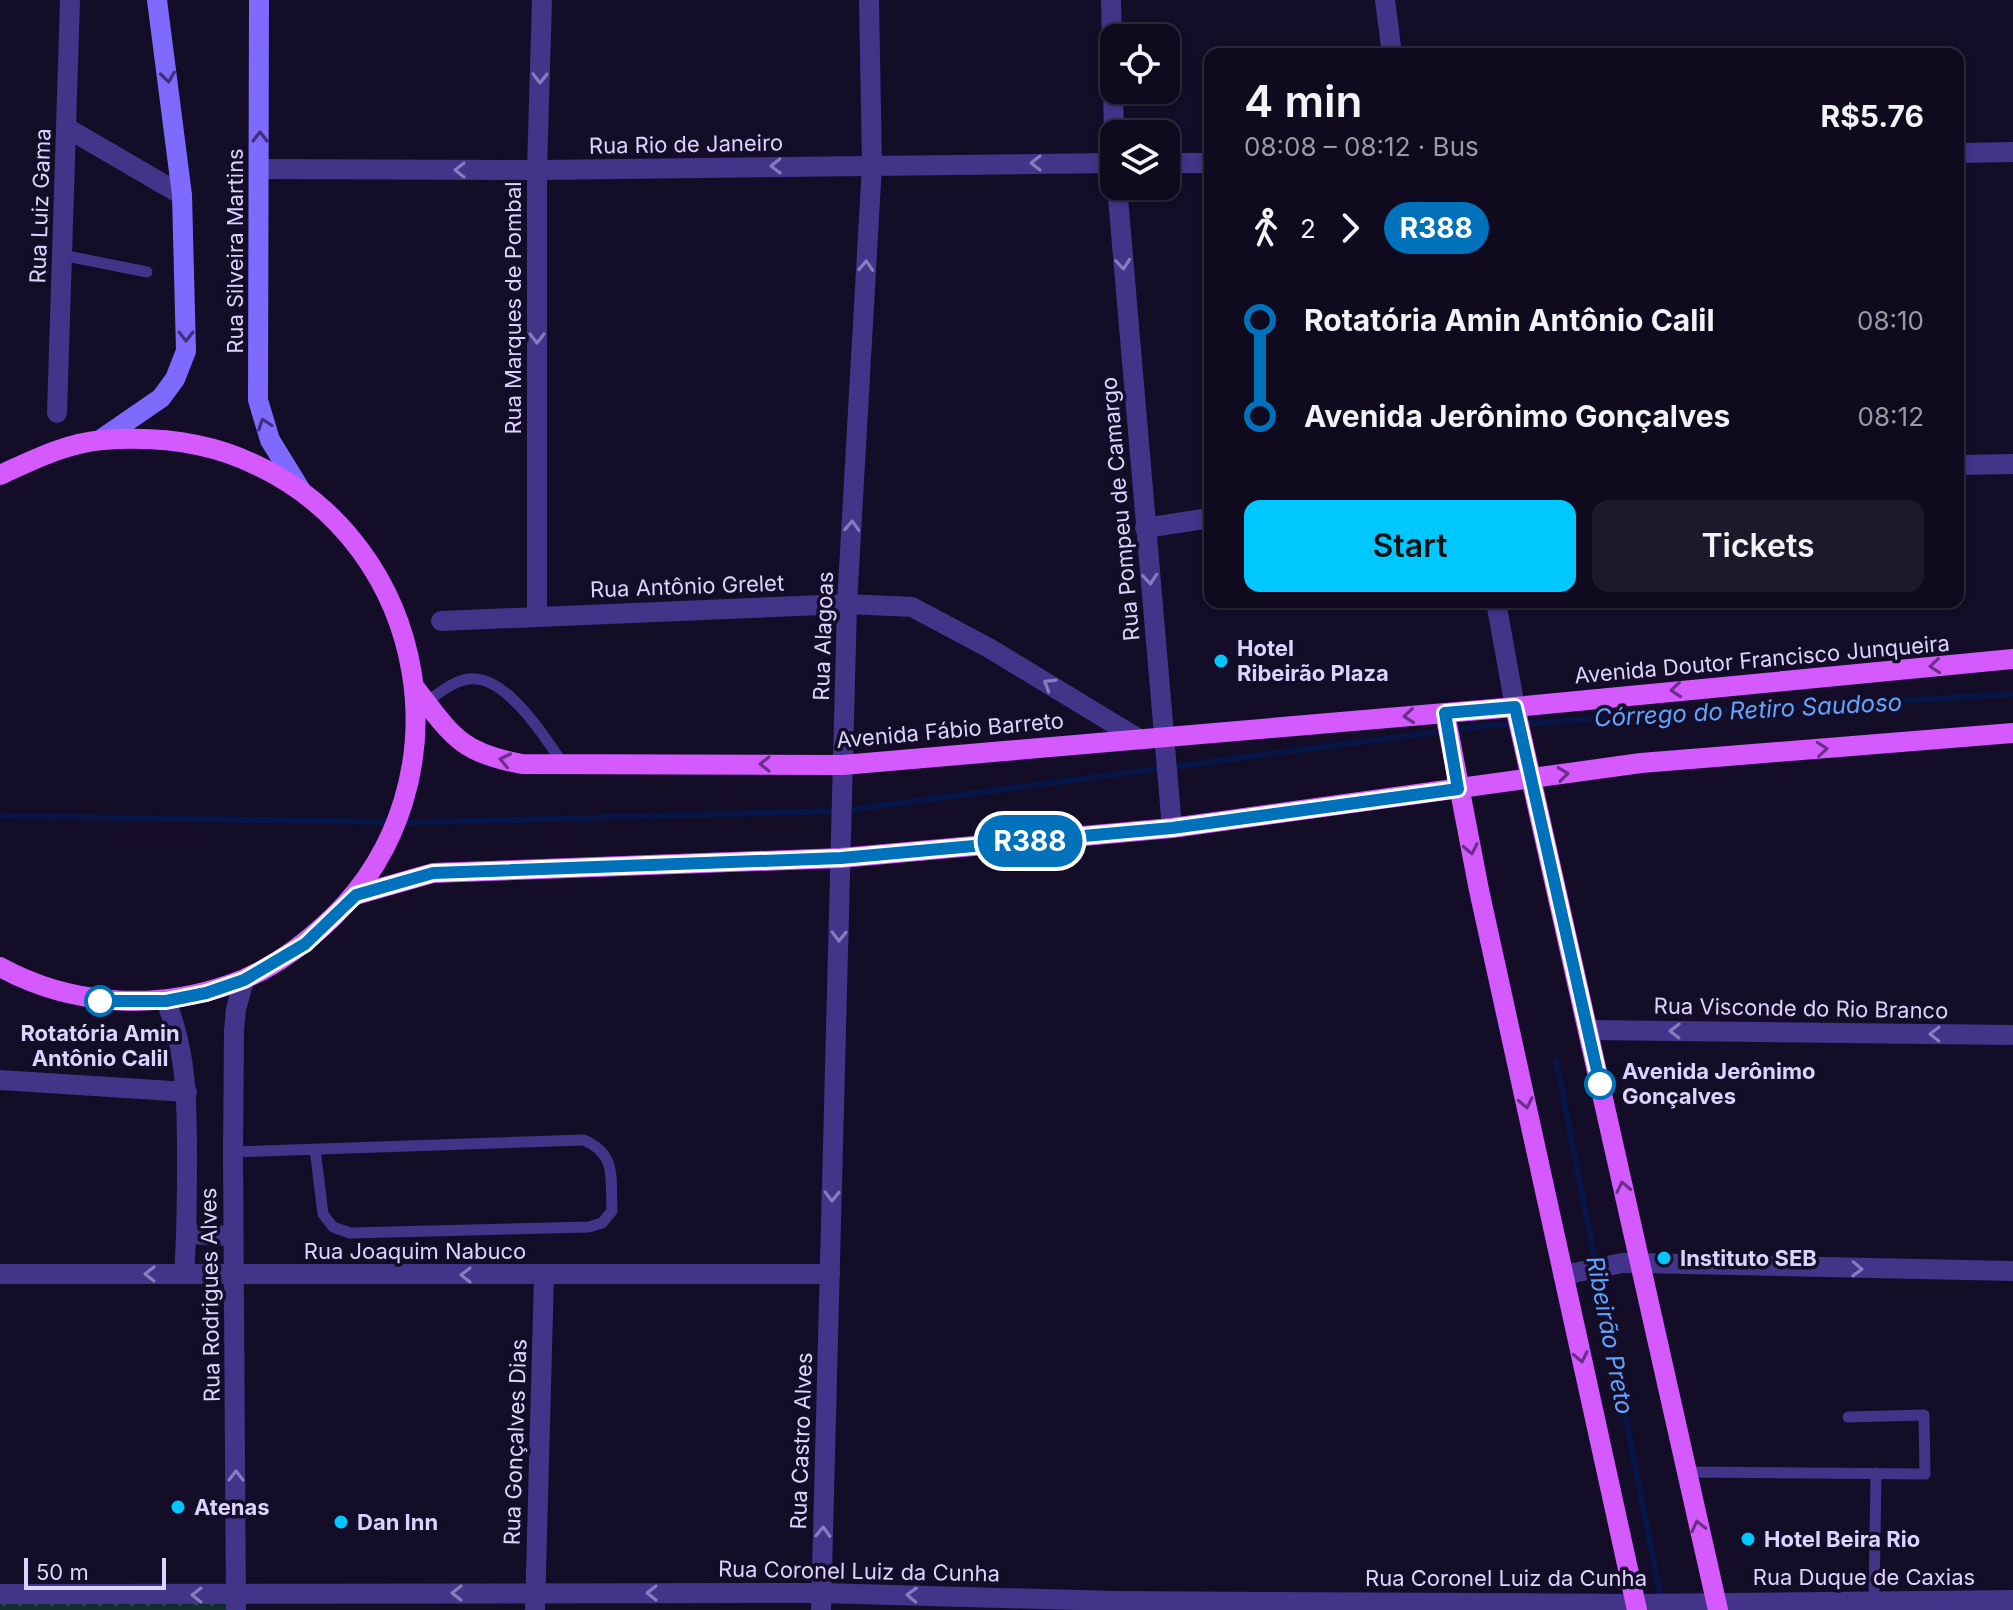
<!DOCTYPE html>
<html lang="en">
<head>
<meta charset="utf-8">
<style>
	body { margin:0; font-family:Inter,sans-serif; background:#1d182a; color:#f1f3f6; height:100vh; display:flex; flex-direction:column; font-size:30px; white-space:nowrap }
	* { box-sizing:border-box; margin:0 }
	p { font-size:26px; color:#9b9aa4 }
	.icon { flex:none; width:44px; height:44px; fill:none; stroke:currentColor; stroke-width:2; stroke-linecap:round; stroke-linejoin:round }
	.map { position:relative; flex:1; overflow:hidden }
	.side { position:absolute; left:1204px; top:48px; width:760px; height:560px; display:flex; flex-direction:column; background:#0f0a1d; border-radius:16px; box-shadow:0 2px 6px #0004,0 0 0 2px #2f2b3b }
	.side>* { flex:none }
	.badge { padding:0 16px; border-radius:26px; font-size:28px; line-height:52px }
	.tools { position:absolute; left:1100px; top:24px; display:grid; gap:16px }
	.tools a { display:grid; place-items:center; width:80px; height:80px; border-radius:16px; background:#0f0a1d; box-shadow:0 2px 6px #0004,0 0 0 2px #2f2b3b; font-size:40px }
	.scale { position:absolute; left:24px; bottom:20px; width:142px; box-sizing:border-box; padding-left:8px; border:4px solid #ddd3ff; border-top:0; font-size:22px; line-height:28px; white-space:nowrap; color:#ddd3ff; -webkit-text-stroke:6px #140d27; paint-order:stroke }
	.map>.badge { position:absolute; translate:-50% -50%; box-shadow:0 0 0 4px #fff }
	.legs { display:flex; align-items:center; gap:12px; height:88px; padding:0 40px; font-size:26px }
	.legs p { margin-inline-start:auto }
	.headline { display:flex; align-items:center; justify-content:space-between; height:136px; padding:0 40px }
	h1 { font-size:44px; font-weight:600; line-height:60px }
	.action { display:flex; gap:16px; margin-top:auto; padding:16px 40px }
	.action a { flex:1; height:92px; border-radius:16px; background:#00c8fe; color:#111; font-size:32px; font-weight:600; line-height:92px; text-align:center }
	.action a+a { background:#1d182a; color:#f1f3f6 }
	ul { padding:0 40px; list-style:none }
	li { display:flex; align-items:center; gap:28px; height:96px; font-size:30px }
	li i { display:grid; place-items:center; width:12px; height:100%; margin:0 10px; background:currentColor }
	li i::after { content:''; width:20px; height:20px; margin:-10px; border:6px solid; border-radius:50%; background:#0f0a1d }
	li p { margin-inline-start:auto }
	li:first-child i { background:linear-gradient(#0000 50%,currentColor 0) }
	li:last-child i { background:linear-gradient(currentColor 50%,#0000 0) }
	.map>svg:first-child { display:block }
	.park { fill:url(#park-dots) }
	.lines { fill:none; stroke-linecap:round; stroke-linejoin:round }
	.stream { stroke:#061647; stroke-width:6 }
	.lane { stroke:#413489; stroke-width:11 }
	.street { stroke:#413489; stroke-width:20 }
	.secondary { stroke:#7e6aff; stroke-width:20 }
	.primary { stroke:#d45aff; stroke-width:20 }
	.oneway { stroke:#3e327d }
	.oneway2 { stroke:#877cbe }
	.oneway3 { stroke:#6a3088 }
	.line-1-casing { stroke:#fff; stroke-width:18 }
	.line-1 { stroke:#0072bc; stroke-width:12 }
	.poi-dot { fill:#00c8fe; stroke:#140d27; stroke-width:3 }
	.stop-1-dot { fill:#fff; stroke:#0072bc; stroke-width:4 }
	.labels { text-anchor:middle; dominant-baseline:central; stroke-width:7; stroke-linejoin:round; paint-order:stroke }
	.street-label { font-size:22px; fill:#ddd3ff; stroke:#140d27 }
	.poi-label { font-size:22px; font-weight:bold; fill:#ddd3ff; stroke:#140d27; text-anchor:start }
	.stop-label { font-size:22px; font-weight:bold; fill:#ddd3ff; stroke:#140d27 }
	.water-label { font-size:24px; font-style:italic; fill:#61a4ff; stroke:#140d27 }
</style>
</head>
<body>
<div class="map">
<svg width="2013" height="1610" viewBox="0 0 2013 1610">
	<defs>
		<pattern id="park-dots" width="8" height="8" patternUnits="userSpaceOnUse" patternTransform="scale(2)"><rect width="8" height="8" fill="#102e31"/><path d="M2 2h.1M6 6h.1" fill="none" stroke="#324b50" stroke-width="1.8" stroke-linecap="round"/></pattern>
	</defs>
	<rect width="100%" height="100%" fill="#140d27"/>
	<rect class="park" x="0" y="1603" width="228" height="7"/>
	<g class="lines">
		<g class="stream">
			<path d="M847 810 1482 726 2013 694"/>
			<path d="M0 816 388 822"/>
			<path d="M400 823 836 811"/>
			<path d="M1556 1060 1661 1599"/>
		</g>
		<g class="lane">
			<path d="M62 255 147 272"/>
			<path d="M426 702C440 693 457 677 476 679 509 681 546 738 563 764"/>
			<path d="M233 1152 584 1140C618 1155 610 1179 612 1211L602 1223 589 1227 350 1233 333 1227 323 1214 315 1149"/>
			<path d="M1686 1472 1925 1474 1924 1415 1848 1417"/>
			<path d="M1874 1602 1876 1473"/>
		</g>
		<g class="street">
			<path d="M1111 0 1114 134"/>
			<path d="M1385 0 1392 54"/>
			<path d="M67 128 182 195"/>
			<path d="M1958 153 2013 152"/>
			<path d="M1166 163H1210"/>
			<path d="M260 169 537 170 1114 163"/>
			<path d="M1117 186 1172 828"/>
			<path d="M57 413 70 0"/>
			<path d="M1958 465 2013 464"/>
			<path d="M1145 528 1210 518"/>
			<path d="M1496 602 1515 707"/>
			<path d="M537 616V170L542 0"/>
			<path d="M441 621 847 604 912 607 989 648 1139 739"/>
			<path d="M166 1001C187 1054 187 1101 187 1158 187 1197 187 1235 184 1274"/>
			<path d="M1588 1030 2013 1035"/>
			<path d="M0 1080 187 1092"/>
			<path d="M187 1234 232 1236"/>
			<path d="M0 1274H830"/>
			<path d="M1563 1275 1622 1263H1639L2013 1271"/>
			<path d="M0 1594 821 1593 1114 1601 1636 1604 2013 1600"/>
			<path d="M236 1610 233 1152 234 1031 236 1009 244 980"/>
			<path d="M535 1610 544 1275"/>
			<path d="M821 1610 847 604 872 165 869 0"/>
		</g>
		<g class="secondary">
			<path d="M259 0 258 400 270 440 302 492"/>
			<path d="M100 440 161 398 175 379 186 351 182 195 157 0"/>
		</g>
		<g class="primary">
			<path d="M0 475C33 460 66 443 103 440 154 436 209 442 256 465 431 547 470 783 333 917 303 946 268 972 228 985 153 1011 69 1005 0 967"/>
			<path d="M416 689C452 736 461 753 522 764L843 765 1515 707 2013 659"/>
			<path d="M1515 707 1718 1610"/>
			<path d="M1445 713 1479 890 1637 1610"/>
			<path d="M356 895 433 873 841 858 1172 828 1641 763 2013 733"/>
		</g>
	</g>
	<defs><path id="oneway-chevron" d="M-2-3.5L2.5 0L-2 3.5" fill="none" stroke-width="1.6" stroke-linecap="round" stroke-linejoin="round" transform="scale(2)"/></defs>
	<g class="oneway">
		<use href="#oneway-chevron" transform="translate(168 77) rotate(82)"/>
		<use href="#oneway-chevron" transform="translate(260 137) rotate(-90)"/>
		<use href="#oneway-chevron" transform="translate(186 336) rotate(90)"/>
		<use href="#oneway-chevron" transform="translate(264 424) rotate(-109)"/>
	</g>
	<g class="oneway2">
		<use href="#oneway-chevron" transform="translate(540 78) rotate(91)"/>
		<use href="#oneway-chevron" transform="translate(1036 163) rotate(180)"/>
		<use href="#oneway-chevron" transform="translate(776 166) rotate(179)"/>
		<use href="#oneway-chevron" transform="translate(460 170) rotate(-180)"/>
		<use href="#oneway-chevron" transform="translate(1123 264) rotate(85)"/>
		<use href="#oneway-chevron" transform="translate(866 266) rotate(-87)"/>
		<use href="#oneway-chevron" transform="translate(537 338) rotate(90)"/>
		<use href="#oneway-chevron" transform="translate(852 526) rotate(-87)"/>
		<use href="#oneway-chevron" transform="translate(1150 579) rotate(85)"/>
		<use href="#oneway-chevron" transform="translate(1049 684) rotate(-149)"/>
		<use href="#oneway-chevron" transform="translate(839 936) rotate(91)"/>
		<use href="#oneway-chevron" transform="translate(1675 1031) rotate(-179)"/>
		<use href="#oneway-chevron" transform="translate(1935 1034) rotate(-179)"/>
		<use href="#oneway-chevron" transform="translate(832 1196) rotate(91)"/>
		<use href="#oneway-chevron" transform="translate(1857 1269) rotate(2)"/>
		<use href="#oneway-chevron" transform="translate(150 1274) rotate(-180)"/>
		<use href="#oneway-chevron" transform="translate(466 1275) rotate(-180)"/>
		<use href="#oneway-chevron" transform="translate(236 1476) rotate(-90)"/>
		<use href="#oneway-chevron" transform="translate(823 1532) rotate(-88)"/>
		<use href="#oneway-chevron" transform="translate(457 1593) rotate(180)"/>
		<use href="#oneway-chevron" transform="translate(652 1593) rotate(180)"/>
		<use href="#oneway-chevron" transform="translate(197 1595) rotate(-180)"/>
		<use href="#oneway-chevron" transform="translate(912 1595) rotate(-178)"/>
	</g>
	<g class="oneway3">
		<use href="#oneway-chevron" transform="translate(1935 666) rotate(175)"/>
		<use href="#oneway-chevron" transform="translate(1676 690) rotate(175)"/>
		<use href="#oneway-chevron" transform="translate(1409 716) rotate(175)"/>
		<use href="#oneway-chevron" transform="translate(1822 749) rotate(-5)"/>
		<use href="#oneway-chevron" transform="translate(505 760) rotate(-168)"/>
		<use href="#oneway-chevron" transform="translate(765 764) rotate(-180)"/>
		<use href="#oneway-chevron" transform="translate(1563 774) rotate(-8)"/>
		<use href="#oneway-chevron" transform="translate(1471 849) rotate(78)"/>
		<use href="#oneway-chevron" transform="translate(1526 1103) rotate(78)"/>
		<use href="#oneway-chevron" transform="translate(1623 1187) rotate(-102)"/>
		<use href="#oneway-chevron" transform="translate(1581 1357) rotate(78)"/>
		<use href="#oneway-chevron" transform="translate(1698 1526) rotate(-103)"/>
	</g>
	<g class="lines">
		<g class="line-1-casing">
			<path id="line-1" d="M100 1001H166L206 993 244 980 305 944 356 895 433 873 841 858 1172 828 1458 789 1445 713 1515 707 1600 1084"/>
		</g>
		<use href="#line-1" class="line-1"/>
	</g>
	<g class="poi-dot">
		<circle cx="1221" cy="661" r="8"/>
		<circle cx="1664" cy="1258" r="8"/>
		<circle cx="178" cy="1507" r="8"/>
		<circle cx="341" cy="1522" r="8"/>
		<circle cx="1748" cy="1539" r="8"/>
	</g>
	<g class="stop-1-dot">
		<circle cx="100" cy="1001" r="14"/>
		<circle cx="1600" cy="1084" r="14"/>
	</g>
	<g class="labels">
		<g class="street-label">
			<text transform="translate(686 144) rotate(-1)">Rua Rio de Janeiro</text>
			<text transform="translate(40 206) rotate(-88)">Rua Luiz Gama</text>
			<text transform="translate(235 251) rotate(-90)">Rua Silveira Martins</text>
			<text transform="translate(513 308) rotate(-90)">Rua Marques de Pombal</text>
			<text transform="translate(1120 509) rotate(-95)">Rua Pompeu de Camargo</text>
			<text transform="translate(687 586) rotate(-2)">Rua Antônio Grelet</text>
			<text transform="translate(823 636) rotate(-88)">Rua Alagoas</text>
			<text transform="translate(1762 659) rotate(-5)">Avenida Doutor Francisco Junqueira</text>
			<text transform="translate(950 730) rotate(-5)">Avenida Fábio Barreto</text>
			<text transform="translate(1801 1008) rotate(1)">Rua Visconde do Rio Branco</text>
			<text x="415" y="1251">Rua Joaquim Nabuco</text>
			<text transform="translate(210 1295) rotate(-91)">Rua Rodrigues Alves</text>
			<text transform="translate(801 1441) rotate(-88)">Rua Castro Alves</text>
			<text transform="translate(515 1442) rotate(-88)">Rua Gonçalves Dias</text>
			<text transform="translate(859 1571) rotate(1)">Rua Coronel Luiz da Cunha</text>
			<text x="1864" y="1577">Rua Duque de Caxias</text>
			<text x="1506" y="1578">Rua Coronel Luiz da Cunha</text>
		</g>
		<g class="poi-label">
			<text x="1237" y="648">Hotel<tspan x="1237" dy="25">Ribeirão Plaza</tspan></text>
			<text x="1680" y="1258">Instituto SEB</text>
			<text x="194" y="1507">Atenas</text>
			<text x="357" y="1522">Dan Inn</text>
			<text x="1764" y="1539">Hotel Beira Rio</text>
		</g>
		<g class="stop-label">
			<text x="100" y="1033">Rotatória Amin<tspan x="100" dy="25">Antônio Calil</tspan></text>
			<text x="1622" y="1071" text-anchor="start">Avenida Jerônimo<tspan x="1622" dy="25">Gonçalves</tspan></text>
		</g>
		<g class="water-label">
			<text transform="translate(1748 710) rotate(-3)">Córrego do Retiro Saudoso</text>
			<text transform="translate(1610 1335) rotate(79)">Ribeirão Preto</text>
		</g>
	</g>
</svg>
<div class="tools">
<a><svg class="icon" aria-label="locate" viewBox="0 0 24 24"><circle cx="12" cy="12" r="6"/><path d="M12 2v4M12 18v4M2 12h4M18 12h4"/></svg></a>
<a><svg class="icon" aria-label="layers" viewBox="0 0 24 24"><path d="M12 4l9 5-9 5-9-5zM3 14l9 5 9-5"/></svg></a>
</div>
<div class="scale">50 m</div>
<b class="badge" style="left:1030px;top:841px;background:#0072bc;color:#fff">R388</b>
<section class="side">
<div class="headline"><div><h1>4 min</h1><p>08:08 – 08:12 · Bus</p></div><b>R$5.76</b></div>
<div class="legs"><svg class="icon" aria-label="walk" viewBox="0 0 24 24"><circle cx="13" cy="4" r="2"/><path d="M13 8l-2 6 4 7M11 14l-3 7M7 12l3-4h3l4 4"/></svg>2<svg class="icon" aria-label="forward" viewBox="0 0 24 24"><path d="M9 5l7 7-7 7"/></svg><b class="badge" style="background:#0072bc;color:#fff">R388</b></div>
<ul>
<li><i style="color:#0072bc"></i><b>Rotatória Amin Antônio Calil</b><p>08:10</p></li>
<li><i style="color:#0072bc"></i><b>Avenida Jerônimo Gonçalves</b><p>08:12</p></li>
</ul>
<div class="action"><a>Start</a><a>Tickets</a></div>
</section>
</div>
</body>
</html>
